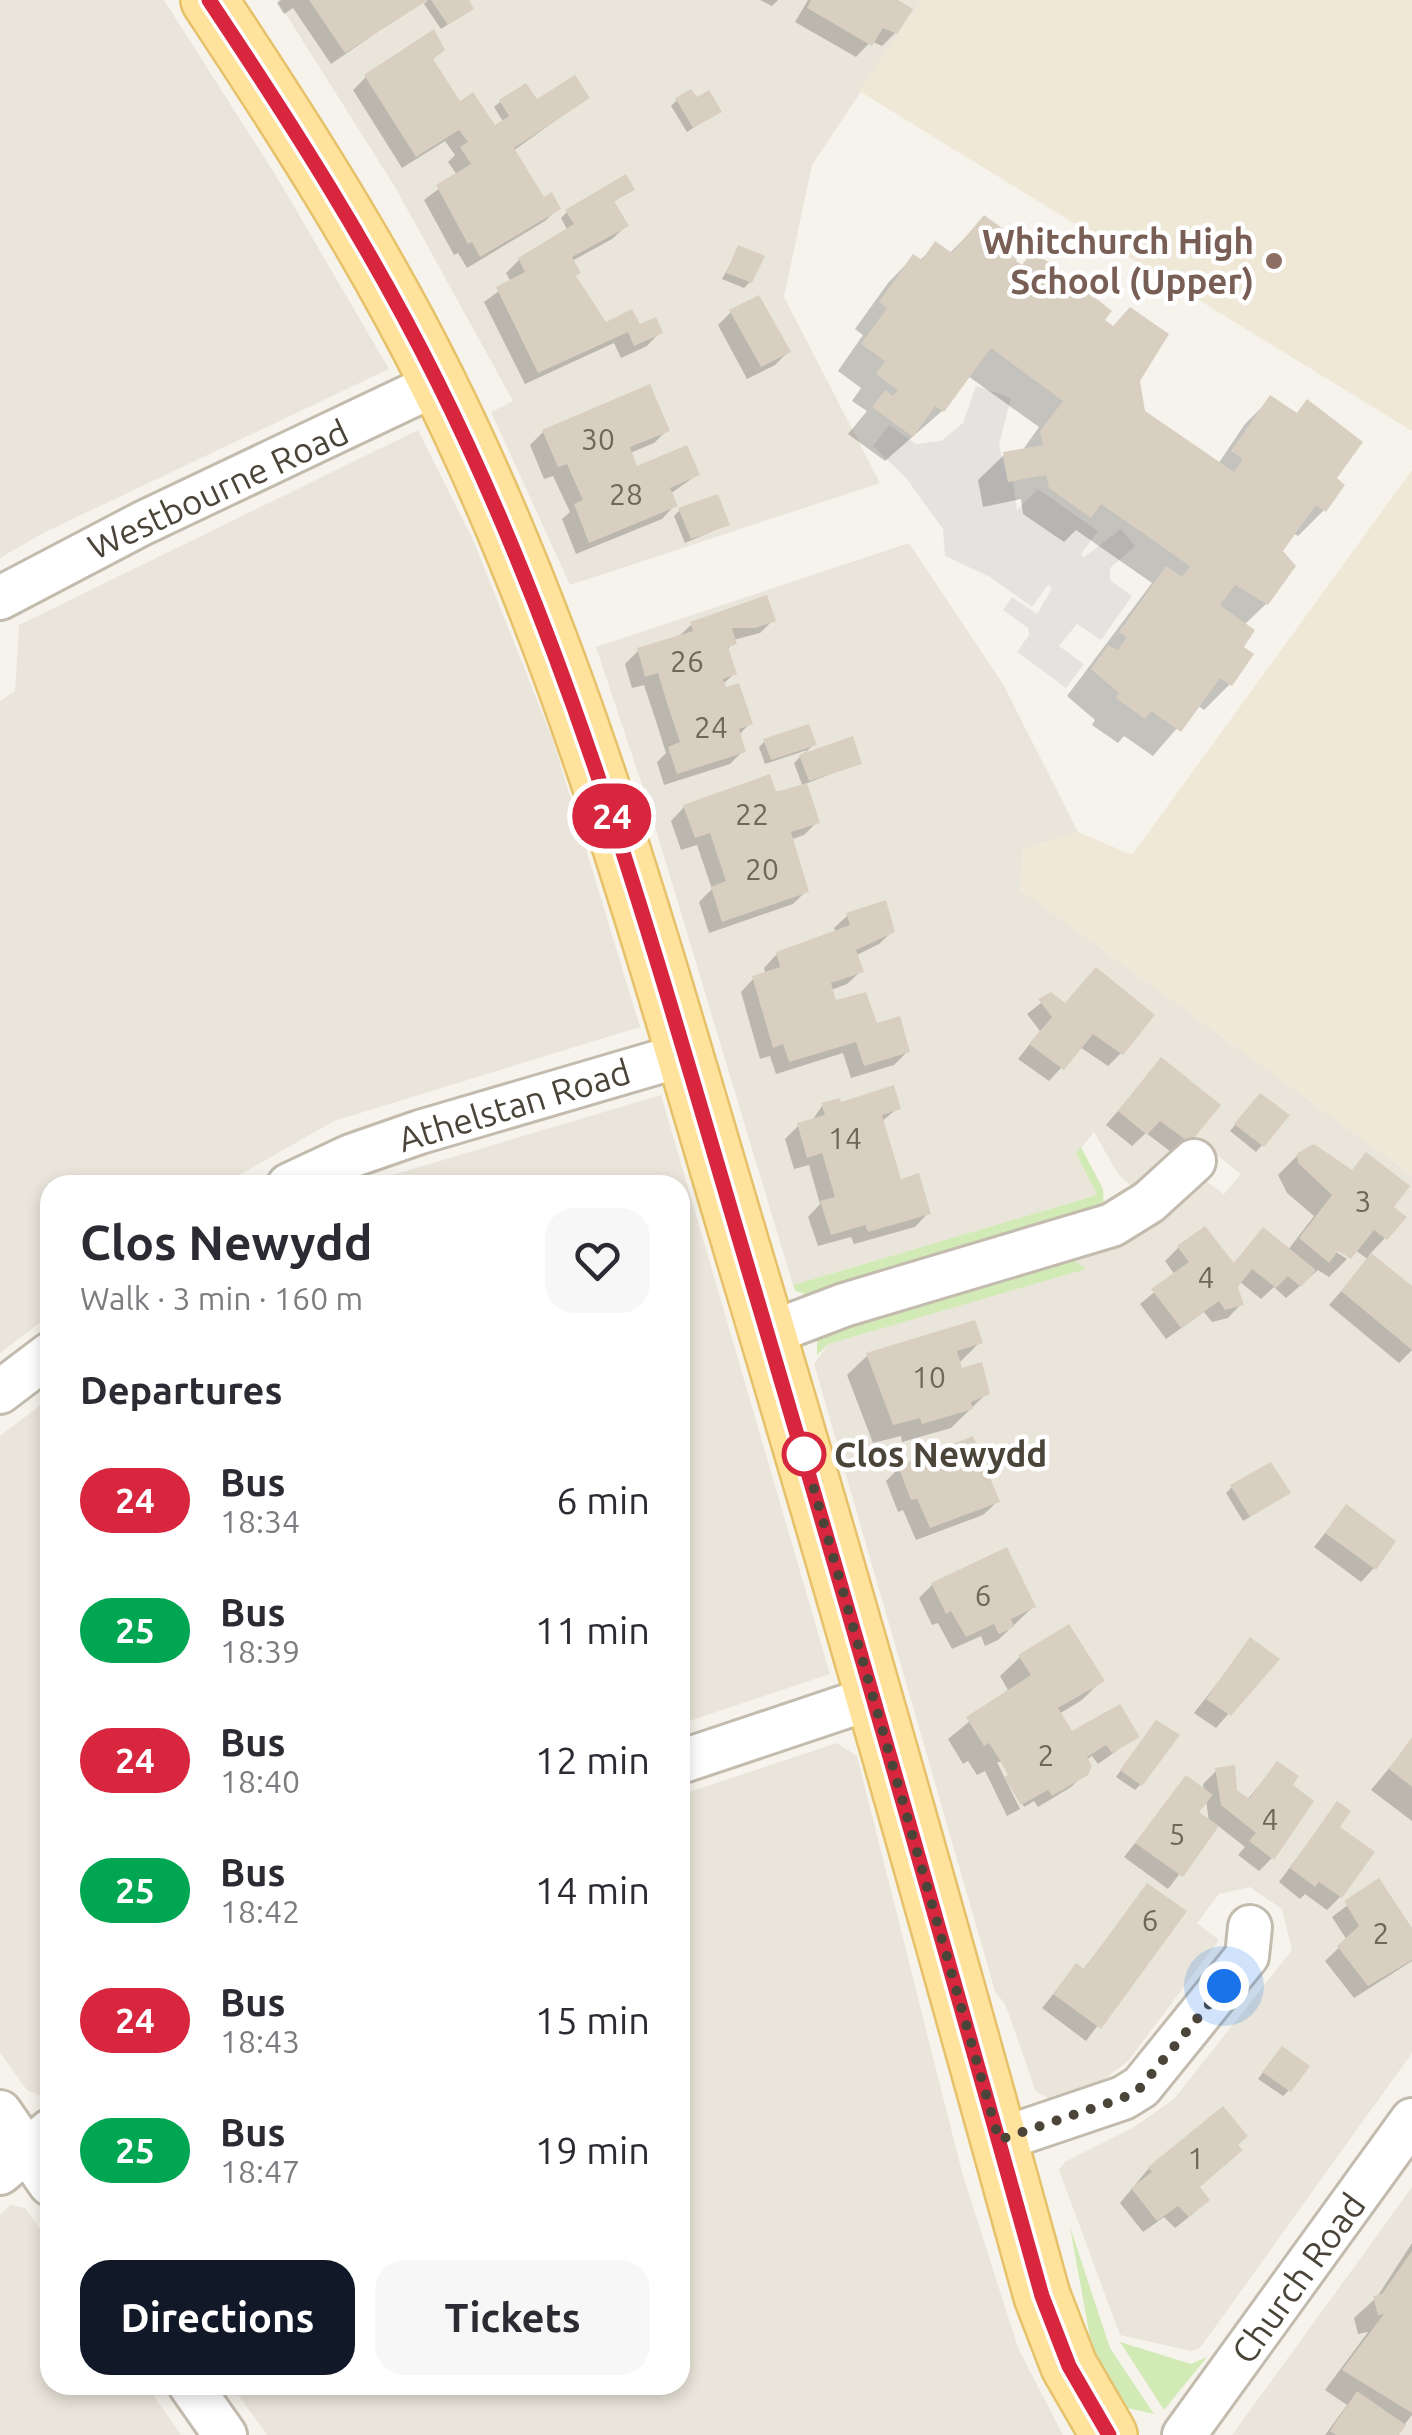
<!DOCTYPE html>
<html lang="en">
<head>
<meta charset="utf-8">
<style>
	body { margin:0; font-family:Ubuntu,sans-serif; background:#f7f7f7; color:#2b2b33; height:100vh; display:flex; flex-direction:column; font-size:38px; white-space:nowrap }
	* { box-sizing:border-box; margin:0 }
	p { font-size:32px; color:#7c7c81 }
	.icon { flex:none; width:55px; height:55px; fill:none; stroke:currentColor; stroke-width:2; stroke-linecap:round; stroke-linejoin:round }
	.map { position:relative; flex:1; overflow:hidden }
	.side { position:absolute; left:40px; top:1175px; width:650px; height:1220px; display:flex; flex-direction:column; background:#fff; border-radius:30px; box-shadow:0 5px 15px #0003 }
	.side>* { flex:none }
	.badge { padding:0 20px; border-radius:32px; font-size:35px; line-height:65px }
	.you { position:absolute; width:50px; height:50px; margin:-25px; border:8px solid #fff; border-radius:50%; background:#1a73e8; box-shadow:0 0 0 15px #1a73e833 }
	.map>.badge { position:absolute; translate:-50% -50%; box-shadow:0 0 0 5px #fff }
	h2 { padding:0 40px; font-size:38px; line-height:90px }
	.round { display:grid; place-items:center; flex:none; width:105px; height:105px; border-radius:30px; background:#f7f7f7 }
	.head { display:flex; align-items:center; justify-content:space-between; height:170px; padding:0 40px }
	h1 { font-size:48px; font-weight:600; line-height:75px }
	.cta { display:flex; gap:20px; margin-top:auto; padding:20px 40px }
	.cta a { flex:1; height:115px; border-radius:30px; background:#111827; color:#fff; font-size:40px; font-weight:600; line-height:115px; text-align:center }
	.cta a+a { background:#f7f7f7; color:#2b2b33 }
	ul { padding:0; list-style:none }
	li { display:flex; align-items:center; gap:30px; height:130px; padding:0 40px }
	li div { flex:1 }
	li b { display:block; font-size:38px }
	li em { font-style:normal }
	li .badge { min-width:110px; font-weight:700; text-align:center }
	.map>svg:first-child { display:block }
	.residential { fill:#eae5da }
	.education { fill:#efe8d6 }
	.green { fill:#d2eab5 }
	.parking { fill:#e5e3e0 }
	.shadow { fill:#0003; fill-rule:evenodd }
	.building { fill:#d8cfc1 }
	.lines { fill:none; stroke-linecap:round; stroke-linejoin:round }
	.minor-casing { stroke:#c2bbae; stroke-width:48 }
	.major-casing { stroke:#e6c16a; stroke-width:60 }
	.minor { stroke:#fff; stroke-width:42 }
	.major { stroke:#ffe39c; stroke-width:55 }
	.line-casing { stroke:#fff; stroke-width:22 }
	.line { stroke:#d7263d; stroke-width:15 }
	.walk { stroke:#4b4439; stroke-width:10; stroke-dasharray:0 18 }
	.education-dot { fill:#8d6e63; stroke:#fff; stroke-width:4 }
	.stop-dot { fill:#fff; stroke:#d7263d; stroke-width:5 }
	.labels { text-anchor:middle; dominant-baseline:central; stroke-width:9; stroke-linejoin:round; paint-order:stroke }
	.number-label { font-size:30px; fill:#6e675b }
	.education-label { font-size:35px; font-weight:bold; fill:#785e54; stroke:#fff; text-anchor:end }
	.street-label { font-size:35px; fill:#4b4439; stroke:#fff }
	.stop-label { font-size:35px; font-weight:bold; fill:#4b4439; stroke:#fff; text-anchor:start }
</style>
</head>
<body>
<div class="map">
<svg width="1412" height="2435" viewBox="0 0 1412 2435">
	<rect width="100%" height="100%" fill="#f6f3ec"/>
	<g class="residential">
		<path d="M0 0H164L278 179 389 369 43 533 0 558Z"/>
		<path d="M277 0H922L812 165 784 297 880 483 570 585 491 412 513 401 395 187Z"/>
		<path d="M418 430 474 542 553 740 640 1027 334 1121 222 1185H50V1315L0 1353V701L15 691 19 625Z"/>
		<path d="M909 543 1003 684 1078 832 1024 849 1020 889 1412 1175V2053L1200 2348 1191 2351 1120 2335 1059 2170 1065 2162 1134 2127 1174 2099 1292 1950 1282 1909 1250 1887 1219 1894 1197 1923 1219 1940 1129 2060 1101 2082 1066 2097 1049 2098 1036 2092 1006 2006 995 1991 814 1364 828 1344 1084 1269 1067 1255 1203 1179 1224 1194 1241 1174 1199 1141 1134 1189 1118 1174 1094 1132 1076 1154 1097 1195 793 1285 647 800 596 647Z"/>
		<path d="M661 1095 830 1674 680 1724V1185H359Z"/>
		<path d="M50 1398V2088L41 2096 27 2090 0 2052V1436Z"/>
		<path d="M837 1743 857 1756 962 2172 1018 2348 1063 2435H267L231 2385H680V1795Z"/>
		<path d="M1412 2187V2435H1232L1373 2241Z"/>
		<path d="M11 2205 25 2208 50 2244V2385H146L181 2435H0V2215Z"/>
	</g>
	<g class="education">
		<path d="M922 0H1412V431L859 91Z"/>
		<path d="M1412 470V1175L1020 889 1024 849 1078 832 1132 855Z"/>
	</g>
	<g class="green">
		<path d="M1081 1147 1103 1189 1104 1209 806 1303 803 1293 795 1291 793 1285 1097 1195 1076 1154Z"/>
		<path d="M1067 1255 1086 1269 828 1344 817 1355V1341L825 1332Z"/>
		<path d="M1070 2227 1110 2348 1154 2414 1123 2407 1093 2354Z"/>
		<path d="M1120 2342 1191 2364 1207 2357 1164 2410Z"/>
	</g>
	<path class="parking" d="M976 386 1011 398 999 445 1008 482 1013 481 1017 510 1038 489 1098 531 1081 554 1084 557 1121 529 1135 546 1110 568V580L1132 596 1101 640 1077 624 1059 646 1084 664 1066 688 1017 652 1029 635 1028 628 1003 610 1012 597 1037 614 1052 588 1048 585 1032 607 990 577 945 556 943 529 906 478 873 446 889 425 916 444 941 441 963 423Z"/>
	<g class="shadow">
		<path d="M281 0H421L422 1 331 64 293 8 284 14 277 3Z"/>
		<path d="M428 0H465L471 9 441 29 424 4Z"/>
		<path d="M760 0H778L772 6Z"/>
		<path d="M808 0H896L895 33 882 46 871 41 856 57 795 22Z"/>
		<path d="M442 50 432 61 459 104 495 128 504 123 494 107 500 102 526 106 587 98 513 151 544 201 558 208 545 221 467 268 458 253 454 255 424 200 457 175 448 162 455 155 445 141 402 168 353 90 366 77Z"/>
		<path d="M677 100 696 101 719 111 687 132 671 106Z"/>
		<path d="M632 189 612 203 626 226 612 239 572 261 573 276 605 325 660 332 647 346 621 358 614 343 525 384 484 302 511 282 506 273 519 260 568 231 561 218 567 212Z"/>
		<path d="M984 218 1012 262 1102 321 1138 381 1143 413 1218 464 1245 424 1271 398 1295 415 1307 402 1333 479 1324 510 1298 536 1293 533 1280 552 1266 604 1244 625 1230 684 1204 710 1197 705 1153 756 1124 736 1118 743 1092 725 1095 720 1067 696 1152 583 1076 530 1064 542 1023 514 1021 499 983 507 978 480 1004 455 1022 451 1039 427 968 376 942 411 885 461 848 434 867 411 852 401 861 388 838 371 863 335 855 329 888 283 913 257 919 261 936 245 949 254Z"/>
		<path d="M739 248 750 282 744 288 722 279Z"/>
		<path d="M731 312 788 352 775 365 747 379 718 325Z"/>
		<path d="M667 430 654 443 630 453 636 469 697 475 670 494 675 505 662 519 576 554 562 519 570 512 553 476 544 479 530 445 543 432Z"/>
		<path d="M680 510 727 525 685 543 674 516Z"/>
		<path d="M773 620 760 633 733 640 727 651 734 674 722 685 724 691 750 723 739 735 743 751 730 764 664 785 657 762 666 753 656 721 644 685 632 688 625 664 638 651 678 637 692 624Z"/>
		<path d="M765 741 814 744 801 757 859 763 805 784 817 822 804 835 790 840 806 891 793 904 709 933 699 902 712 889 697 845 681 850 671 821 684 807 803 787 794 763 807 750 765 764 759 747Z"/>
		<path d="M848 915 893 931 879 944 855 956 861 971 847 984 831 990 835 1003 908 1051 894 1065 851 1078 843 1053 776 1074 770 1056 760 1059 741 992 754 978 766 975 764 968 777 954 836 933 834 928Z"/>
		<path d="M1051 995 1121 1053 1108 1066 1080 1047 1049 1081 1018 1059 1040 1031 1027 1014Z"/>
		<path d="M1161 1060 1188 1142 1175 1155 1146 1133 1132 1146 1106 1125Z"/>
		<path d="M1254 1102 1287 1116 1256 1152 1230 1131Z"/>
		<path d="M839 1105 898 1108 881 1122 899 1182 928 1213 915 1227 854 1244 851 1237 818 1246 808 1217 820 1204 809 1165 794 1169 785 1139 799 1125 811 1122 822 1106Z"/>
		<path d="M1304 1149 1324 1151 1391 1207 1385 1238 1369 1255 1412 1289V1350L1399 1363 1329 1305 1369 1260 1355 1250 1327 1246 1347 1259 1329 1277 1318 1270 1286 1298 1274 1287 1261 1299 1239 1281 1235 1286 1241 1304 1228 1318 1212 1322 1204 1312 1166 1339 1140 1304 1175 1275 1165 1261 1178 1248 1205 1229 1232 1265 1263 1230 1288 1250 1314 1216 1287 1193 1278 1175Z"/>
		<path d="M974 1323 980 1342 960 1362V1371L987 1393 951 1428 902 1442 901 1436 873 1443 847 1375 867 1356Z"/>
		<path d="M899 1468 997 1502 983 1515 916 1540 903 1510 898 1512 886 1481Z"/>
		<path d="M1232 1487 1281 1498 1243 1521 1226 1493Z"/>
		<path d="M1346 1507 1374 1568 1361 1582 1314 1547Z"/>
		<path d="M1006 1550 1033 1607 998 1640 985 1646 981 1636 952 1649 938 1623 932 1625 919 1598 932 1585Z"/>
		<path d="M1251 1640 1276 1659 1216 1728 1194 1713Z"/>
		<path d="M1020 1657 1102 1680 1082 1700 1059 1714 1071 1735 1137 1736 1098 1764 1092 1756 1086 1760 1085 1773 1071 1787 1038 1807 1034 1801 1024 1807 1003 1762H997L1020 1809 1007 1816 985 1771 977 1775 968 1761 963 1764 948 1739 1008 1690 1000 1676Z"/>
		<path d="M1151 1729 1140 1785 1135 1790 1116 1777Z"/>
		<path d="M1410 1743 1412 1744V1821L1371 1790Z"/>
		<path d="M1277 1764 1290 1786 1272 1858 1259 1871 1238 1855 1245 1847 1217 1825 1168 1889 1124 1857 1186 1779 1204 1792 1203 1784 1216 1771 1247 1800ZM1206 1800 1209 1822 1196 1813Z"/>
		<path d="M1337 1804 1340 1897 1327 1910 1305 1894 1300 1899 1279 1882Z"/>
		<path d="M1379 1881 1412 1929V1961L1354 1998 1325 1961 1347 1940 1332 1917Z"/>
		<path d="M1148 1886 1183 1911 1086 2041 1042 2008 1076 1966 1082 1971Z"/>
		<path d="M1276 2055 1289 2090 1283 2096 1258 2079Z"/>
		<path d="M1149 2168 1197 2188 1194 2213 1175 2228 1164 2217 1143 2232 1120 2203Z"/>
		<path d="M1412 2243V2415L1396 2435H1325L1347 2405 1325 2390 1368 2332 1358 2334 1354 2318 1377 2297Z"/>
	</g>
	<g class="building">
		<path d="M309 0H428L345 53Z"/>
		<path d="M431 0H469L474 9 448 25Z"/>
		<path d="M811 0H898L913 9 897 34 883 28 872 46 807 8Z"/>
		<path d="M434 29 445 50 433 59 460 101 473 92 495 125 509 116 499 100 526 83 537 99 575 75 590 98 514 148 544 197 552 192 561 209 480 257 472 242 468 244 436 185 471 164 460 147 468 142 459 130 416 157 364 75Z"/>
		<path d="M691 89 697 97 709 90 722 112 693 128 675 98Z"/>
		<path d="M626 174 635 190 614 201 629 226 572 257 581 273 576 276 606 322 632 309 640 324 656 317 663 333 634 346 628 332 538 373 496 287 525 272 518 258 574 224 565 210Z"/>
		<path d="M984 215 1023 243 1016 261 1022 265 1031 253 1051 263 1112 311 1105 320 1113 326 1130 307 1169 334 1140 381 1145 411 1234 472 1243 459 1231 451 1270 395 1297 413 1307 399 1363 442 1337 478 1345 485 1326 512 1316 505 1283 551 1296 566 1268 605 1235 585 1220 605 1255 630 1244 647 1254 654 1232 686 1220 678 1181 732 1151 711 1145 719 1116 698 1119 693 1091 669 1108 645 1118 650 1127 637 1119 632 1166 566 1182 577 1190 566 1101 504 1091 518 1049 488 1046 475 1008 482 1003 452 1043 445 1040 431 1063 401 991 348 944 412 935 406 913 437 872 407 885 390 893 396 898 390 876 374 885 361 861 344 887 308 879 302 913 254 922 260 935 241 952 253Z"/>
		<path d="M738 245 765 256 752 283 726 273Z"/>
		<path d="M759 295 791 352 761 367 729 310Z"/>
		<path d="M650 384 670 431 630 447 637 466 687 445 700 475 670 488 678 506 589 543 574 504 583 500 567 464 558 467 542 430Z"/>
		<path d="M718 494 730 525 691 539 678 508Z"/>
		<path d="M767 595 776 621 755 628H732L737 644 728 647 737 674 723 679 726 687 739 683 753 724 739 729 746 752 677 774 668 747 680 742 668 706 658 673 645 677 637 648 693 631 690 622Z"/>
		<path d="M809 724 817 745 771 760 763 739Z"/>
		<path d="M853 736 862 764 809 781 799 755Z"/>
		<path d="M770 774 776 792 807 783 820 823 791 832 809 892 722 922 711 887 726 881 710 833 695 838 683 805Z"/>
		<path d="M886 900 895 932 856 950 864 972 831 983 836 1000 866 992 877 1023 900 1016 910 1052 864 1066 856 1042 789 1062 783 1044 773 1048 752 976 780 967 776 952 850 925 846 913Z"/>
		<path d="M1096 967 1155 1015 1123 1055 1093 1034 1064 1070 1029 1044 1052 1017 1038 999 1051 992 1065 1003Z"/>
		<path d="M1161 1057 1221 1105 1190 1143 1160 1121 1147 1135 1118 1111Z"/>
		<path d="M894 1085 901 1109 882 1115 901 1179 919 1173 931 1214 868 1232 865 1225 831 1235 820 1201 835 1197 822 1153 807 1158 797 1123 825 1115 821 1103 840 1098 841 1102Z"/>
		<path d="M1260 1093 1290 1115 1264 1147 1234 1124Z"/>
		<path d="M1314 1144 1352 1170 1366 1152 1410 1186 1394 1207 1407 1217 1387 1240 1374 1230 1351 1259 1338 1251 1329 1263 1299 1238 1332 1195 1298 1163 1297 1153Z"/>
		<path d="M1205 1226 1234 1263 1263 1227 1316 1270 1301 1287 1288 1276 1276 1288 1252 1269 1238 1287 1244 1305 1225 1310 1219 1301 1181 1328 1151 1289 1189 1262 1177 1246Z"/>
		<path d="M1371 1253 1412 1286V1350L1341 1291Z"/>
		<path d="M975 1320 983 1343 957 1351 962 1368 982 1362 990 1394 971 1402 973 1409 922 1424 920 1418 893 1425 866 1353Z"/>
		<path d="M973 1436 1000 1502 930 1528 917 1499 911 1500 898 1466Z"/>
		<path d="M1271 1462 1291 1493 1250 1517 1230 1485Z"/>
		<path d="M1346 1504 1396 1541 1376 1570 1325 1533Z"/>
		<path d="M1007 1547 1036 1607 1011 1619 1014 1627 999 1634 994 1624 966 1637 951 1611 946 1614 931 1583Z"/>
		<path d="M1069 1624 1105 1681 1058 1708 1072 1731 1120 1704 1140 1737 1112 1753 1106 1745 1087 1757 1092 1766 1088 1775 1052 1796 1048 1790 1021 1805 1004 1777 1008 1775 998 1757 989 1743 984 1746 966 1717 1031 1675 1018 1655Z"/>
		<path d="M1250 1637 1280 1659 1231 1716 1206 1699Z"/>
		<path d="M1156 1720 1180 1735 1142 1786 1120 1770Z"/>
		<path d="M1412 1737V1787L1389 1769Z"/>
		<path d="M1277 1761 1299 1776 1293 1785 1314 1801 1274 1860 1249 1841 1256 1833 1221 1805 1215 1768 1235 1765 1237 1790 1249 1799Z"/>
		<path d="M1186 1775 1213 1795 1199 1812 1219 1826 1183 1877 1135 1843Z"/>
		<path d="M1337 1801 1351 1811 1340 1827 1375 1852 1342 1898 1319 1882 1315 1887 1290 1868Z"/>
		<path d="M1379 1878 1412 1928V1960L1368 1986 1337 1946 1359 1926 1344 1901Z"/>
		<path d="M1147 1883 1187 1911 1101 2029 1053 1994 1076 1963 1084 1969Z"/>
		<path d="M1282 2046 1310 2066 1291 2092 1262 2072Z"/>
		<path d="M1223 2106 1248 2136 1238 2145 1243 2150 1200 2187 1210 2200 1189 2217 1178 2206 1157 2221 1131 2188 1152 2172 1148 2167Z"/>
		<path d="M1412 2251V2413L1342 2370 1384 2314 1378 2315 1373 2296 1382 2294Z"/>
		<path d="M1357 2391 1406 2425 1399 2435H1336L1330 2431Z"/>
	</g>
	<g class="lines">
		<g class="minor-casing">
			<g id="minor">
				<path d="M0 598 143 523 438 383"/>
				<path d="M289 1185 351 1156 420 1132 686 1054"/>
				<path d="M768 1334 844 1305 1112 1225 1149 1202 1194 1161"/>
				<path d="M0 1392 50 1354"/>
				<path d="M680 1762 874 1697"/>
				<path d="M0 2112 50 2184"/>
				<path d="M999 2140 1123 2098 1141 2087 1247 1956 1250 1927"/>
				<path d="M0 2173 50 2131"/>
				<path d="M190 2385 225 2435"/>
				<path d="M1184 2435 1412 2120"/>
			</g>
		</g>
		<g class="major-casing">
			<path id="major" d="M209 0C291 124 371 248 437 381 577 662 657 965 747 1265 850 1607 947 1951 1042 2296L1069 2366 1109 2435"/>
		</g>
		<use href="#minor" class="minor"/>
		<use href="#major" class="major"/>
	</g>
	<g class="lines">
		<g class="line-casing">
			<path id="line" d="M209 0C291 123 371 248 437 381 577 662 658 965 747 1265 849 1608 946 1952 1042 2296L1069 2366 1109 2435"/>
		</g>
		<use href="#line" class="line"/>
		<path class="walk" d="M804 1454 999 2140 1123 2098 1140 2088 1224 1986"/>
	</g>
	<circle class="education-dot" cx="1274" cy="261" r="10"/>
	<circle class="stop-dot" cx="804" cy="1454" r="20"/>
	<g class="labels">
		<g class="number-label">
			<text x="598" y="439">30</text>
			<text x="626" y="494">28</text>
			<text x="687" y="661">26</text>
			<text x="711" y="727">24</text>
			<text x="752" y="814">22</text>
			<text x="762" y="869">20</text>
			<text x="845" y="1138">14</text>
			<text x="1363" y="1201">3</text>
			<text x="1206" y="1277">4</text>
			<text x="929" y="1377">10</text>
			<text x="983" y="1595">6</text>
			<text x="1046" y="1755">2</text>
			<text x="1270" y="1819">4</text>
			<text x="1177" y="1834">5</text>
			<text x="1150" y="1920">6</text>
			<text x="1381" y="1933">2</text>
			<text x="1196" y="2158">1</text>
		</g>
		<g class="education-label">
			<text x="1254" y="241">Whitchurch High<tspan x="1254" dy="40">School (Upper)</tspan></text>
		</g>
		<g class="street-label">
			<text transform="translate(218 489) rotate(-25)">Westbourne Road</text>
			<text transform="translate(514 1105) rotate(-17)">Athelstan Road</text>
			<text transform="translate(1298 2278) rotate(-54)">Church Road</text>
		</g>
		<g class="stop-label">
			<text x="834" y="1454">Clos Newydd</text>
		</g>
	</g>
</svg>
<div class="you" style="left:1224px;top:1986px"></div>
<b class="badge" style="left:612px;top:816px;background:#d7263d;color:#fff">24</b>
<section class="side">
<div class="head"><div><h1>Clos Newydd</h1><p>Walk · 3 min · 160 m</p></div><a class="round"><svg class="icon" aria-label="heart" viewBox="0 0 24 24"><path d="M12 20l-8-8c-3-5 5-10 8-4 3-6 11-1 8 4z"/></svg></a></div>
<h2>Departures</h2>
<ul>
<li><span class="badge" style="background:#d7263d;color:#fff">24</span><div><b>Bus</b><p>18:34</p></div><em>6 min</em></li>
<li><span class="badge" style="background:#00a651;color:#fff">25</span><div><b>Bus</b><p>18:39</p></div><em>11 min</em></li>
<li><span class="badge" style="background:#d7263d;color:#fff">24</span><div><b>Bus</b><p>18:40</p></div><em>12 min</em></li>
<li><span class="badge" style="background:#00a651;color:#fff">25</span><div><b>Bus</b><p>18:42</p></div><em>14 min</em></li>
<li><span class="badge" style="background:#d7263d;color:#fff">24</span><div><b>Bus</b><p>18:43</p></div><em>15 min</em></li>
<li><span class="badge" style="background:#00a651;color:#fff">25</span><div><b>Bus</b><p>18:47</p></div><em>19 min</em></li>
</ul>
<div class="cta"><a>Directions</a><a>Tickets</a></div>
</section>
</div>
</body>
</html>
